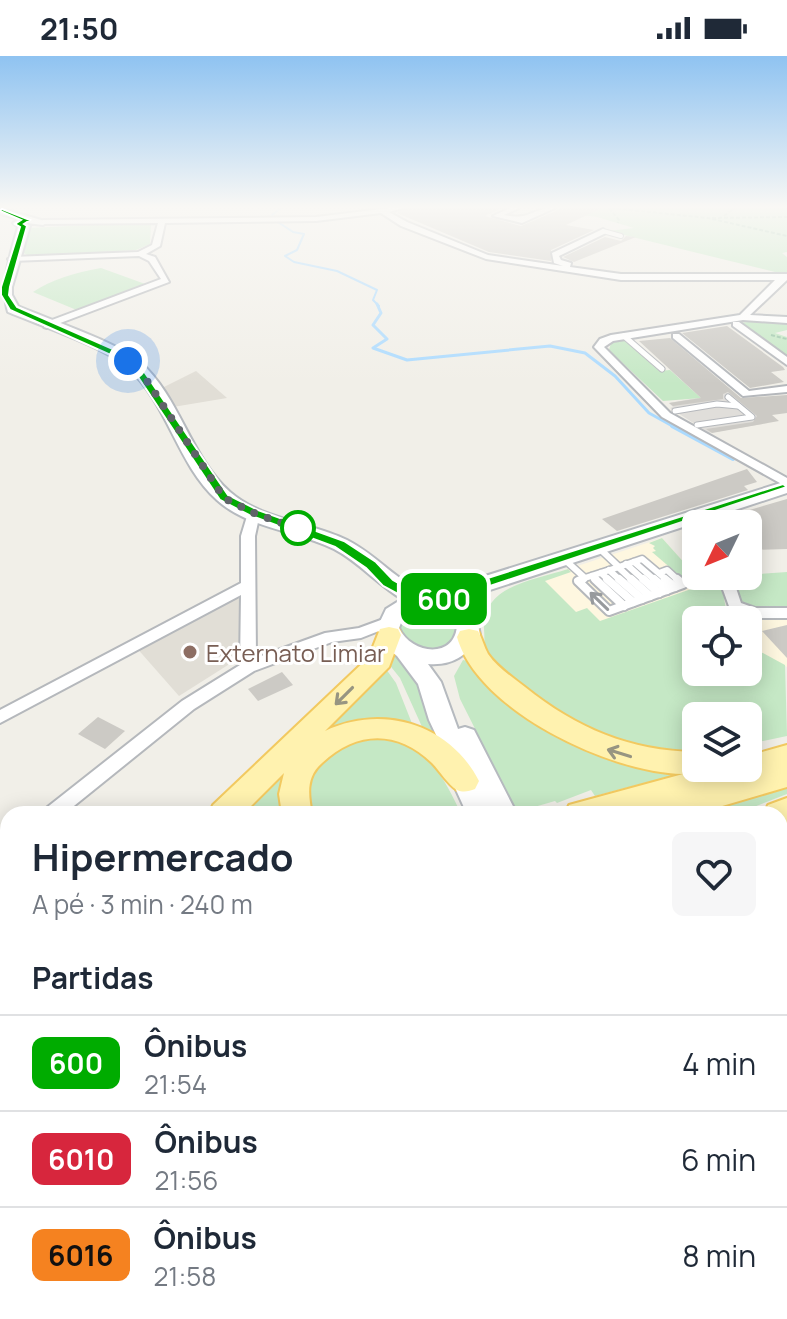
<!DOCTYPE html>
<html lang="pt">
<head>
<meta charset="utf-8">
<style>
	body { margin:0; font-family:Manrope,sans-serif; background:#f6f6f7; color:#1f2937; height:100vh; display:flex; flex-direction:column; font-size:30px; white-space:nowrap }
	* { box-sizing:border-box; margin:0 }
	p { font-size:26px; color:#747a83 }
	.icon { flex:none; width:44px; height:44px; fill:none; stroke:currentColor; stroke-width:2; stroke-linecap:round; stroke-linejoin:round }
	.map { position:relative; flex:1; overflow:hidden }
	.side { position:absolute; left:0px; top:750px; width:788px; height:514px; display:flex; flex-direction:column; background:#fff; border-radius:24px 24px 0 0; box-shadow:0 4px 20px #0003 }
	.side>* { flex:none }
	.badge { padding:0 16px; border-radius:12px; font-size:28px; line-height:52px }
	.needle { width:52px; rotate:227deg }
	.controls { position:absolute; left:682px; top:454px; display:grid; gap:16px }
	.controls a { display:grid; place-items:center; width:80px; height:80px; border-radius:12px; background:#fff; box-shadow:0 4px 20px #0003; font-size:40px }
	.you { position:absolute; width:40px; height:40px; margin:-20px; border:6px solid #fff; border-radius:50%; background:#1a73e8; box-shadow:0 0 0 12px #1a73e833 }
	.map>.badge { position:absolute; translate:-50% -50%; box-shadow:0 0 0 4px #fff }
	h2 { padding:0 32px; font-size:30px; line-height:72px }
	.round { display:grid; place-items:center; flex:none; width:84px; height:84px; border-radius:12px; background:#f6f6f7 }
	.summary { display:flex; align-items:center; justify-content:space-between; height:136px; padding:0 32px }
	h1 { font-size:38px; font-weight:700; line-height:60px }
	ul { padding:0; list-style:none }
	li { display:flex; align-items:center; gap:24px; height:96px; padding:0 32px; border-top:2px solid #e0e1e3 }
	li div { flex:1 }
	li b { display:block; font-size:30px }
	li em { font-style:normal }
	li .badge { min-width:88px; font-weight:700; text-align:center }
	.status { display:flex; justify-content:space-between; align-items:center; height:56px; padding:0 40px; background:#fff; direction:ltr }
	.status svg { height:22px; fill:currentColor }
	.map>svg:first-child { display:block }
	.commercial { fill:#fef7e0 }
	.industrial { fill:#e0deda }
	.education { fill:#e1ded6 }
	.green { fill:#c5e8c5 }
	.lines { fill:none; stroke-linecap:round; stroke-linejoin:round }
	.stream-far2 { stroke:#aadaff; stroke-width:2 }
	.stream-far1 { stroke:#aadaff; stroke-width:3 }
	.stream { stroke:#aadaff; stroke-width:4 }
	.building { fill:#cccac5 }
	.lane-far4-casing { stroke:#b5b8bc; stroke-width:6 }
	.lane-far3-casing { stroke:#b5b8bc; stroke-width:7 }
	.lane-far2-casing { stroke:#b5b8bc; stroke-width:9 }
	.lane-far1-casing { stroke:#b5b8bc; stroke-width:12 }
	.lane-casing { stroke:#b5b8bc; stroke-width:16 }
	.street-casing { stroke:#b5b8bc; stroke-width:4 }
	.secondary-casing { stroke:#b6babf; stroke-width:4 }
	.primary-casing { stroke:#f2c960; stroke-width:4 }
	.path-far1 { stroke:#9cc7a9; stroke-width:2; stroke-dasharray:4 2; stroke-linecap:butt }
	.path { stroke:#9cc7a9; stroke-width:5; stroke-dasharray:12 6; stroke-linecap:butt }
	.lane-far4 { stroke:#fff; stroke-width:4 }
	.lane-far3 { stroke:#fff; stroke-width:5 }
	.lane-far2 { stroke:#fff; stroke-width:6 }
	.lane-far1 { stroke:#fff; stroke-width:8 }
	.lane { stroke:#fff; stroke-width:12 }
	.street { fill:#fff; fill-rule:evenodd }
	.secondary { fill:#fff; fill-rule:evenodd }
	.primary { fill:#fff2af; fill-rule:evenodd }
	.oneway { stroke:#979a9d }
	.oneway2 { stroke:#979581 }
	.line { fill:#00ac00; stroke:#fff; stroke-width:2 }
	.walk { stroke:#5f6368; stroke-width:8; stroke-dasharray:0 14.4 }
	.stop-dot { fill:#fff; stroke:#00ac00; stroke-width:4 }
	.education-dot { fill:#8d6e63; stroke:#fff; stroke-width:3 }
	.labels { text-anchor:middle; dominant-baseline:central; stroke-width:6; stroke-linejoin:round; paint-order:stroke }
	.education-label { font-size:24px; fill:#785e54; stroke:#fff; text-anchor:start }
</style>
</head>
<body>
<div class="status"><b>21:50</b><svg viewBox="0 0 49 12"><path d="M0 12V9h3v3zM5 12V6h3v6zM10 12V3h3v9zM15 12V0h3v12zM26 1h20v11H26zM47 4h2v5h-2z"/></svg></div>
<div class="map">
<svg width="787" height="1263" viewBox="0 0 787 1263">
	<rect width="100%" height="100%" fill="#f1efe8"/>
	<g class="commercial">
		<path d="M662 482 706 531 722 529 726 555 533 574 529 526Z"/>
		<path d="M766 561 787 562V611L748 589V564H726Z"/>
		<path d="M787 771V1263H782L778 1256 780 775Z"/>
		<path d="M8 976V1256H670L674 1263H0V978Z"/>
	</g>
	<path class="industrial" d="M729 336 768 367 709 377 670 352 673 351 669 347Z"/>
	<g class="education">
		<path d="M196 315 227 342 173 351 160 333Z"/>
		<path d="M232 541 240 543 239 602 179 640 135 590Z"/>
	</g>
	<g class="green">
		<path d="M561 152 588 158 601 152H787V196L782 197 787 201V219L608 175 634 172 597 161 554 155Z"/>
		<path d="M151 166 150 188 136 194 29 200 20 195 28 172Z"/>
		<path d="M101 212 148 229 79 255 33 236C50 224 77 216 101 212Z"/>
		<path d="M758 265 787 267V274L775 277 787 281V300L738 267Z"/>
		<path d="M624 284 659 315 670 314 701 342 663 345 609 294 611 287Z"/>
		<path d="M662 482 706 531 722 529 726 554 732 564 683 567 696 572V616H748V589L785 609 787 680 748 688V660H696V697C604 693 558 659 490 602 483 590 485 586 484 573 482 529 535 524 568 513L571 516 545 525 576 556 587 552 600 565 694 532 652 496 656 495 653 492 655 490 649 487Z"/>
		<path d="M787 516V554L755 551 741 545 731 520Z"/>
		<path d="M429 551 444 554 459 567 457 583C432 599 419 595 398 576L399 565 414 553Z"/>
		<path d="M393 597 413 614 441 683 423 673 400 622 388 607Z"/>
		<path d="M463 604 473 606 497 631 682 717 595 740 591 734 557 747 555 745 517 756 460 643 454 620Z"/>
		<path d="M386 613 396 627 413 670 331 674 285 758H238Z"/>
		<path d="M373 679C384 681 401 681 410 687 433 702 450 733 461 758H309L304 732 326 696Z"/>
		<path d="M787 731V738L736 758H694Z"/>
	</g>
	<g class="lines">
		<g class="stream-far2">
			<path d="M272 159 281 152"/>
			<path d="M275 164 293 176 304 178 297 194 285 200 294 206 337 215 377 234 373 244 379 250"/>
		</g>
		<path class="stream-far1" d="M377 248 381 257 373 269 387 283 373 292 407 304 550 290 585 297 615 320 649 357 676 372"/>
		<path class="stream" d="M672 370 733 403"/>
	</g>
	<g class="building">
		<path d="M406 152H502L485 160 521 170 563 152H602L566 169 594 174 551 194V205L489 196 397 157Z"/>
		<path d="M626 180 636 181 574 206 563 201 605 181 621 185Z"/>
		<path d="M727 270 783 311 785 314 771 316 784 326 750 332 682 277Z"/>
		<path d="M670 282 741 342 787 339V357L772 359 779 365 712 377 706 373 753 366 757 360 728 336 723 338V343L673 350 669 347 701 342 639 285Z"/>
		<path d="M747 413 757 426 744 430 748 434 617 475 602 463Z"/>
		<path d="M787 443V493L748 494V468H702Z"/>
		<path d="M787 569V602L762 575Z"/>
		<path d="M282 616 293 629 258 645 248 633Z"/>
		<path d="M98 661 125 675 105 693 78 678Z"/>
	</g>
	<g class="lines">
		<g class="lane-far4-casing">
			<path id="lane-far4" d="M603 175 621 180"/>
		</g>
		<g class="lane-far3-casing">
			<g id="lane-far3">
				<path d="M624 280 662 313"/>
				<path d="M675 355 717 348 738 350"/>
				<path d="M697 369 752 361 728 341"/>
			</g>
		</g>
		<g class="lane-far2-casing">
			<g id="lane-far2">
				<path d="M565 504 585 522 619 511 599 492"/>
				<path d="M634 506 656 525"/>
				<path d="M626 508 645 525"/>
				<path d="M618 511 633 525"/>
				<path d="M619 511 642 503 668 525"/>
				<path d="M609 514 621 525"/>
				<path d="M601 517 610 525"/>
				<path d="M659 517 667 514 679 525"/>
				<path d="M592 520 597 525"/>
				<path d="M578 525 585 522"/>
			</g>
		</g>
		<g class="lane-far1-casing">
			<g id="lane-far1">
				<path d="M583 523 578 525 609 555 683 528 677 523"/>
				<path d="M595 523 624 550"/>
				<path d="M607 523 633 546"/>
				<path d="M619 523 642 543"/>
				<path d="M631 523 650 540"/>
				<path d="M643 523 659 537"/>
				<path d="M654 523 667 534"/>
				<path d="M665 523 675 531"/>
			</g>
		</g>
		<g class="lane-casing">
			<g id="lane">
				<path d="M135 1256 143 1263"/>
				<path d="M101 1263 105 1256"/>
			</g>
		</g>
		<g class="street-casing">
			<g id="street">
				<path d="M390 152H403L389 156 407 166 488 199 563 210 554 207 552 197 603 173 606 177 559 200 561 204 571 207 570 211 621 218H787V224L750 259 787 261V267L743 264 613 285 604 291 670 357 787 422V431L662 361 594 291 600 283 611 279 740 259 775 224H621L486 203 401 170 381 157 316 165 165 167 160 190 146 198 155 201 169 226 47 272 44 271V267L161 223 149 205 139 200 12 205 8 203 12 201 138 196 152 189 158 167 40 168 43 164 316 161Z"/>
				<path d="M510 152H519L504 159C531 165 533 151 555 152L522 167 493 160Z"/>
				<path d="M733 266H739L787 301V309L733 270Z"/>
				<path d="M673 278H679L749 335 787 330V336L743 340 673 282Z"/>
				<path d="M254 453 260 457 255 480 256 602 325 577 359 572 389 561 394 563 396 566 394 569 361 582 332 586 254 615 194 653 64 758H42L45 753 182 645 240 609 241 539 0 667V654L241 527V480L248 457Z"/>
				<path d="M718 520H732L741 547 755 552H787V562H753L730 553Z"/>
				<path d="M8 780V798L0 801V783Z"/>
				<path d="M8 827V849L0 853V831Z"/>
			</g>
		</g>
		<g class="secondary-casing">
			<g id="secondary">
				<path d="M0 152 48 166 43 169 27 167 30 170 12 231V239L18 250C52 265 113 284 140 306 180 341 190 401 230 436 262 464 310 466 347 484 377 499 397 526 428 538L787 425V437L456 545 476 559 480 579C468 599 453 610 428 608L441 626 458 673 465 671 474 674 517 758H467L452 725 446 700 429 664 418 628 397 600 386 591 377 572 386 553 402 543C378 529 359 506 334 493 296 474 249 473 217 444 177 408 168 348 129 313 104 290 41 270 8 256 0 230 10 199 18 171L13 167 19 163 0 158ZM426 552 447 557 457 566C458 603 412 600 399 572 403 559 412 554 426 552Z"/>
				<path d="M8 940V972L0 973V941Z"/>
				<path d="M683 1256H726L729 1263H686Z"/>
				<path d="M728 1256H771L774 1263H731Z"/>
			</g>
		</g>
		<g class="primary-casing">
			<g id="primary">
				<path d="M389 571 398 573 401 579 389 611 325 675C382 648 450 668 479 725L475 733C469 735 464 737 457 734 448 729 440 715 432 707 398 674 357 674 322 707 306 721 308 738 312 758H282L279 738 284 717 243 758H209L213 749 369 601 380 573Z"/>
				<path d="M469 573 478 575C482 582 484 591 488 598 497 611 512 621 525 631 576 672 630 695 696 696V712H748V700L787 689V731L695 758H638L641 753 623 758H565L569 749 580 746 683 718C611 717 478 655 457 581L460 575Z"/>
				<path d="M787 742V768L780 770V758H764L768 749Z"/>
				<path d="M0 859H8V909L0 910Z"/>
			</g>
		</g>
		<g class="path-far1">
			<path d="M609 152 619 164 618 167"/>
			<path d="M611 152 708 162 787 180"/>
			<path d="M724 160 734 152"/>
			<path d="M712 162 787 161"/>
			<path d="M771 279 787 283"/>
		</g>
		<g class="path">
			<path d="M225 1263 229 1256"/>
			<path d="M306 1263 310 1256"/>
			<path d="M387 1263 391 1256"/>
			<path d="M469 1263 472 1256"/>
		</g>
		<use href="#lane-far4" class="lane-far4"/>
		<use href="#lane-far3" class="lane-far3"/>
		<use href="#lane-far2" class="lane-far2"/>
		<use href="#lane-far1" class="lane-far1"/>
		<use href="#lane" class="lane"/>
		<use href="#street" class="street"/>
		<use href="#secondary" class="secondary"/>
		<use href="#primary" class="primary"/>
	</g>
	<defs><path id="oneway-shaft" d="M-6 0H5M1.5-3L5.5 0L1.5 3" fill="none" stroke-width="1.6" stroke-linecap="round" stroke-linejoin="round" transform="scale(2)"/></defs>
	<use class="oneway" href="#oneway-shaft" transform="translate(599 545) rotate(-136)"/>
	<g class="oneway2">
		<use href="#oneway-shaft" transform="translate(344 640) rotate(135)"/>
		<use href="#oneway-shaft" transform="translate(619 697) rotate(-163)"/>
	</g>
	<linearGradient id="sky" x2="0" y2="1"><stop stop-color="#8fc3f1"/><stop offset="0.46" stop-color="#f9f8f5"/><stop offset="1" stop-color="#f9f8f5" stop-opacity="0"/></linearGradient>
	<rect width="787" height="328" fill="url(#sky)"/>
	<path class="line" d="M2 153 30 164 24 168 27 170 10 231 9 239 17 251 122 297 139 308 228 439 258 454 344 485 376 506 393 524 418 538 433 541 475 526 783 428 787 431 484 532 433 550 409 544 383 530 366 512 335 491 249 459 220 444 132 312 115 301 10 254 1 239V231L20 171 15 168 21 164 0 155Z"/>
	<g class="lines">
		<path class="walk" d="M128 305 141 316 224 442 254 457 304 475 298 472"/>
	</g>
	<circle class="stop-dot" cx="298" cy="472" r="16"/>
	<circle class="education-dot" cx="190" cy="596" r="8"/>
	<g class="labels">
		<g class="education-label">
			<text x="206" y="596">Externato Limiar</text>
		</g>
	</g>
</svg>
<div class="controls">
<a><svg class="needle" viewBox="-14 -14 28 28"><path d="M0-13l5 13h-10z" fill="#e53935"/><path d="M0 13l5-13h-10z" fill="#747a83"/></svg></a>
<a><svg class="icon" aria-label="locate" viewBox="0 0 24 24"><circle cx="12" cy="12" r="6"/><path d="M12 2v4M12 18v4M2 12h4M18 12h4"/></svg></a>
<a><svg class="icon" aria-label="layers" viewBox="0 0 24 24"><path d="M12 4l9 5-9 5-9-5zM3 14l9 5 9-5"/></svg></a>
</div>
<div class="you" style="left:128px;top:305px"></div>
<b class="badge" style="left:444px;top:543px;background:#00ac00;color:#fff">600</b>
<section class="side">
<div class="summary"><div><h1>Hipermercado</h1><p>A pé · 3 min · 240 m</p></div><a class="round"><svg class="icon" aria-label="heart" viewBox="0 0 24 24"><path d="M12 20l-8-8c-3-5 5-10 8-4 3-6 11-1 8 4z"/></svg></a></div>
<h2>Partidas</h2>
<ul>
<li><span class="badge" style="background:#00ac00;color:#fff">600</span><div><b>Ônibus</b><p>21:54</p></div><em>4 min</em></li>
<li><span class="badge" style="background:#d7263d;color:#fff">6010</span><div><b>Ônibus</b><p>21:56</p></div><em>6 min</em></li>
<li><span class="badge" style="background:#f58220;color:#111">6016</span><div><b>Ônibus</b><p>21:58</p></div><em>8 min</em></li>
</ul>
</section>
</div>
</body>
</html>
